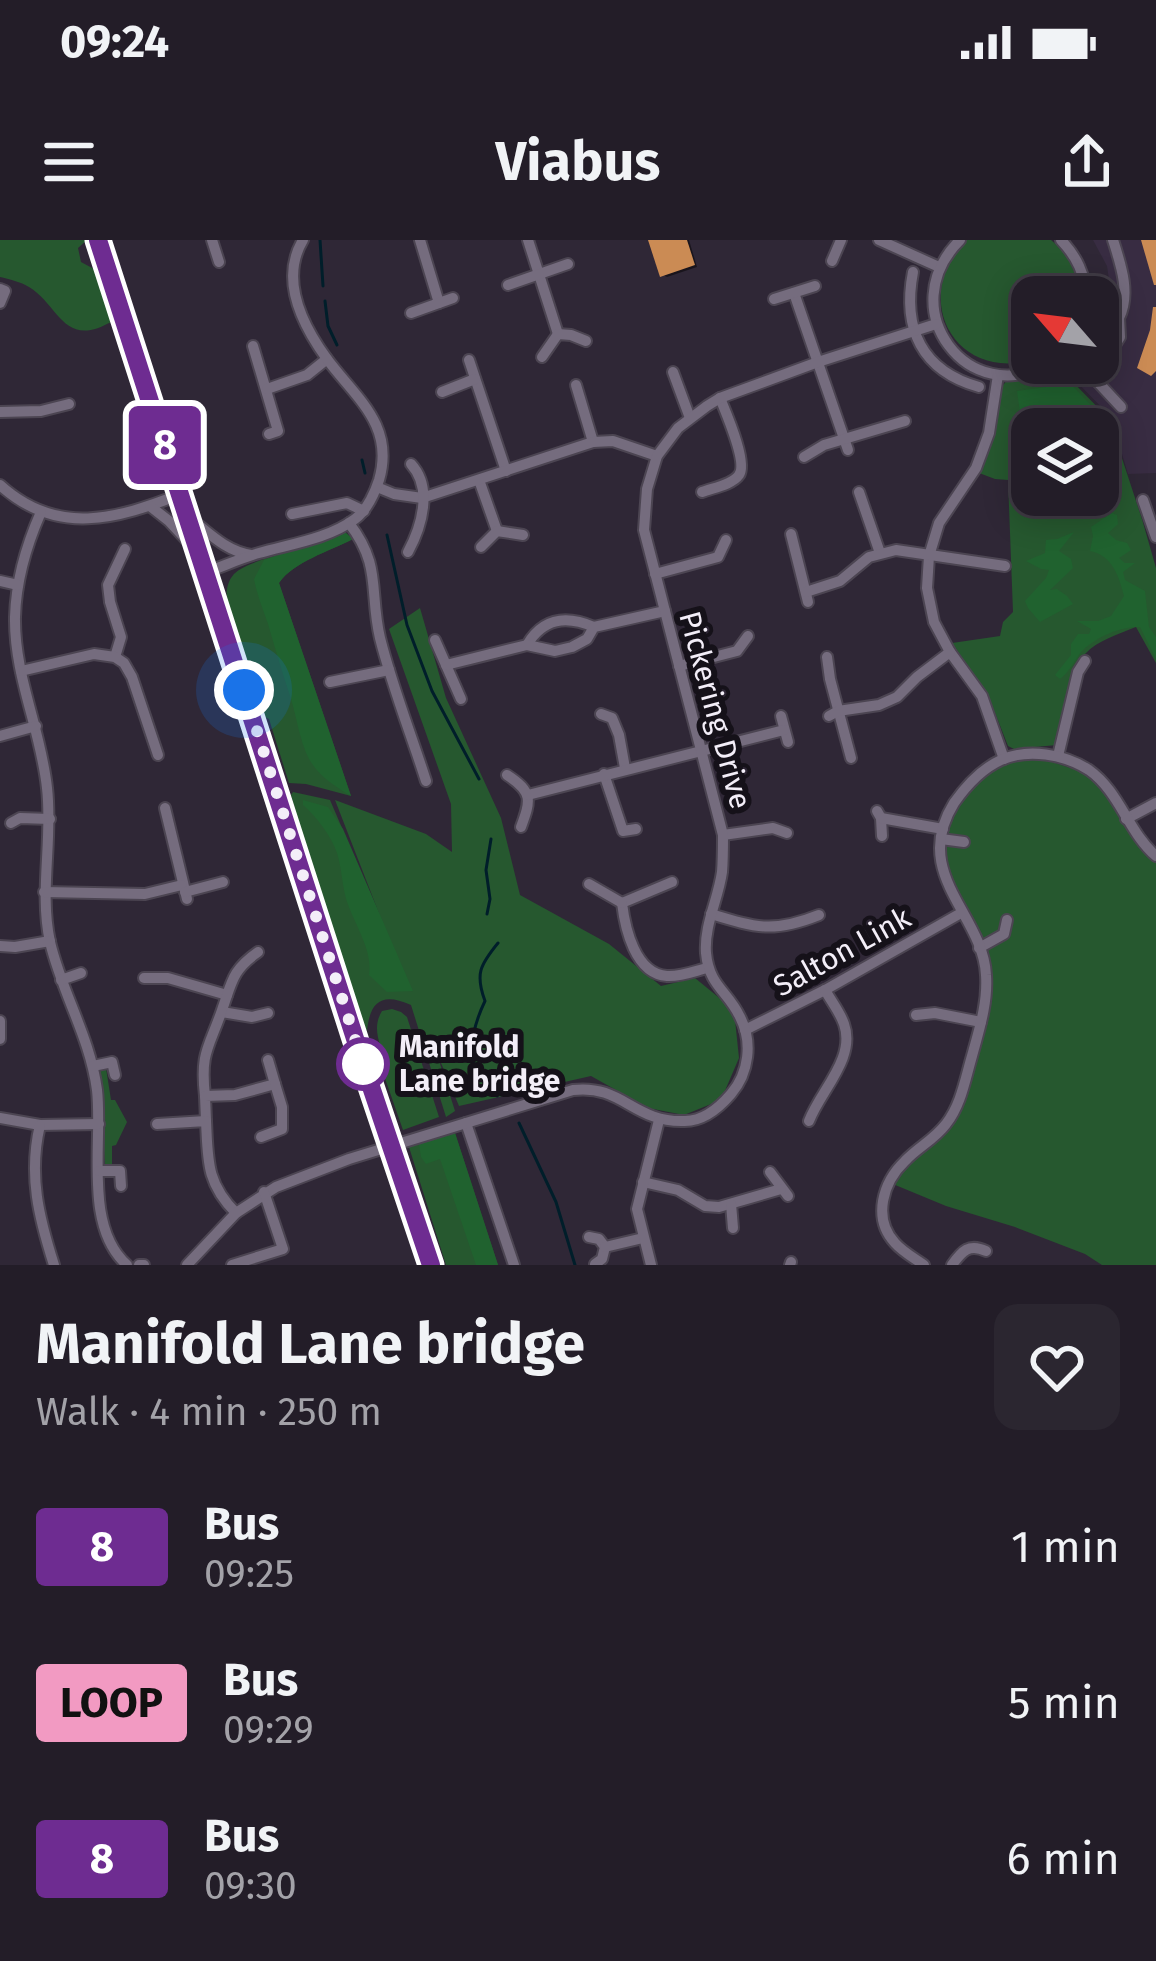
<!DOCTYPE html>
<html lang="en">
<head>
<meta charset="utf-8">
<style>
	body { margin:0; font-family:"Fira Sans",sans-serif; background:#2b2630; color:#f1f3f6; height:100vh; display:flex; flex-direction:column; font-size:45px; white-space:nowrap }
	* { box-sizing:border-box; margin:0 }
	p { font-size:39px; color:#a3a2a8 }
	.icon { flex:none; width:66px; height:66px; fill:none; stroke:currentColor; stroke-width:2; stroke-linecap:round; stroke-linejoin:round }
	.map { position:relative; height:1025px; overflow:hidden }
	.details { display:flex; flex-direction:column; background:#231d28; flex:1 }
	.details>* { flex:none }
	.badge { padding:0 24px; border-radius:9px; font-size:42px; line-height:78px }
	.needle { width:78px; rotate:298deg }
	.controls { position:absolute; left:1011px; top:36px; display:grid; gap:24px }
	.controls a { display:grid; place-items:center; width:108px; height:108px; border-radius:24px; background:#231d28; box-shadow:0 6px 30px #0003,0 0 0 3px #403b45; font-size:60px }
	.you { position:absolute; width:60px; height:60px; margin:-30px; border:9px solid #fff; border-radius:50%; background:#1a73e8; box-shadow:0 0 0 18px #1a73e833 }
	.map>.badge { position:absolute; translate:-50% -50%; box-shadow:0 0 0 6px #fff }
	.round { display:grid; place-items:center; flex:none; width:126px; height:126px; border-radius:24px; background:#2b2630 }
	.summary { display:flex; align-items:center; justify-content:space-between; height:204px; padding:0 36px }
	h1 { font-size:57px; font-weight:700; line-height:90px }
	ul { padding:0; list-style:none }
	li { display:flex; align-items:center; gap:36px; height:156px; padding:0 36px }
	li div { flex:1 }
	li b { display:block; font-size:45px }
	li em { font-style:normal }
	li .badge { min-width:132px; font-weight:700; text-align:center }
	.status { display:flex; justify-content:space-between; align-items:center; height:84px; padding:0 60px; background:#231d28; direction:ltr }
	.status svg { height:33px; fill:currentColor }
	header { display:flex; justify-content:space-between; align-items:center; height:156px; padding:0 36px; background:#231d28; font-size:54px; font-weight:700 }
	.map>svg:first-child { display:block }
	.built { fill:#382c42 }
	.green { fill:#26582f; fill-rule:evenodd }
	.forest { fill:#20622f }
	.shadow { fill:#0007 }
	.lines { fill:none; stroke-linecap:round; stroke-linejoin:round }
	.stream { stroke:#001e2a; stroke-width:3 }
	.building { fill:#cb8b54 }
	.minor-casing { stroke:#4c4552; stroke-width:14 }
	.minor { stroke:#756c7e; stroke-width:10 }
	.minor-bridge-casing { stroke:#4c4552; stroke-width:14; stroke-linecap:butt }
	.minor-bridge { stroke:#756c7e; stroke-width:10 }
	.line-casing { stroke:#fff; stroke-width:27 }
	.line { stroke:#6e2c91; stroke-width:18 }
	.walk { stroke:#f3eef8; stroke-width:12; stroke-dasharray:0 21.6 }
	.stop-dot { fill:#fff; stroke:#6e2c91; stroke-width:6 }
	.labels { text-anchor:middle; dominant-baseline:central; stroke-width:12; stroke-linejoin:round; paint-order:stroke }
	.street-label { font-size:30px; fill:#f3eef8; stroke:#151119 }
	.stop-label { font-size:30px; font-weight:bold; fill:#f3eef8; stroke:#151119; text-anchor:start }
</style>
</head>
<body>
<div class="status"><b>09:24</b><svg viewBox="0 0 49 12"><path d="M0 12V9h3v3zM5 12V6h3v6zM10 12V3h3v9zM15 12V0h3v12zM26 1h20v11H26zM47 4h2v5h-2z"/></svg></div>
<header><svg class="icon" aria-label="menu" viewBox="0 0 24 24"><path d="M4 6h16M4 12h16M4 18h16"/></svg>Viabus<svg class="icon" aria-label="share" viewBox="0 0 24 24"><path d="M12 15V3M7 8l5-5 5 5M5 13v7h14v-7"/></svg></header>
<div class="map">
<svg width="1156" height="1025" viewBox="0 0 1156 1025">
	<rect width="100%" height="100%" fill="#2f2736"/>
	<path class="built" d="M1093 0H1156V233L1128 234 1111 177 1072 137 1087 123H1098V108L1104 97 1112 59 1107 26Z"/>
	<g class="green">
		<path d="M0 0H87L78 8 81 22 94 29 114 80C64 111 60 66 29 47 21 42 9 39 0 37Z"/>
		<path d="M967 0H1051C1069 15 1079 34 1078 57H1032V120C954 142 909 56 967 0Z"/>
		<path d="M1056 123H1083L1070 139 1109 179 1142 279 1156 328V423L1136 387C1119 394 1098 400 1085 414 1069 429 1062 482 1057 505L1014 509 1008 506 988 455 952 403 1000 396 1003 382 1013 372 1008 240 995 239 979 233 999 150 1009 138 1042 132ZM1032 189H1098V255H1032Z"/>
		<path d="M353 299C330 311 293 322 279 343L351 556 306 544 289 543 269 479 265 477 227 361C226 351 227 342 234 334 252 316 326 305 353 299Z"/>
		<path d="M420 368 446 458 501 578 520 655 609 704 661 746 695 738 734 770 739 818 721 860 684 875 648 868 591 836 459 866 436 811 455 871 446 877 411 765C382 752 370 761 367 791L357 772 294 583 298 582 291 555 293 552 330 560 382 681 335 560 426 594 452 612 451 564 389 389Z"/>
		<path d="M1028 514 1092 535 1125 585 1156 609V1025H1102L1085 1014 1015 987 946 966 888 942 948 888 985 792 983 720 942 626 953 571 982 532Z"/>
		<path d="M392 769 401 772 407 777 439 877 403 890 380 824 385 822C381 804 371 789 382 771Z"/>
		<path d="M106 828 111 860H115L127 882 116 905 112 906V926H105L99 829Z"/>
		<path d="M455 893 498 1025H446L409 907Z"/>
	</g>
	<g class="forest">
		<path d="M1063 136 1105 180 1123 232 1117 243 1098 248V189H1032V191L1020 172 1017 151 1053 146Z"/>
		<path d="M1112 273 1117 275 1118 284 1108 293 1116 300 1127 303 1131 310 1119 318 1125 323H1135L1123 332 1125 340 1145 351 1149 387 1156 397V419L1140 387C1122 386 1099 396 1085 408 1075 417 1071 431 1060 439L1055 435 1071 415V404L1078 394H1089L1091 389 1077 381H1098L1111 376 1124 356C1119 336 1112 315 1090 311L1093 296 1091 287Z"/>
		<path d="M344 291 353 299C330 311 293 322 279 343L351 556C334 546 319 536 309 519 299 499 297 477 290 456 282 432 275 408 268 384 263 369 257 355 254 339L264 320Z"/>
		<path d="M1074 292 1059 311 1071 319 1073 328 1050 350 1057 349 1067 356 1073 364 1040 382 1028 368 1025 361 1046 338 1049 330 1041 329 1026 321 1045 313 1046 300 1057 299Z"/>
		<path d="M303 560 328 567 343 589 413 751 387 752 369 735C373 711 355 685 347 662 342 646 342 629 337 613 331 596 317 577 303 565Z"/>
		<path d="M455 893 498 1025H476L440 919 426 924 421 917 419 904Z"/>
	</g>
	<path class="shadow" d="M654 0H689L697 27 667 37 663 35Z"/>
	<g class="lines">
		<g class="stream">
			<path d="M320 0 323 46"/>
			<path d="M325 61 328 86 337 105"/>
			<path d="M362 220 365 233"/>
			<path d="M387 295 407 385 432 451 479 539"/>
			<path d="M487 674 490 659 486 630 491 599"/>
			<path d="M497 856 495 848C460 834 472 788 485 761 475 734 480 725 498 703"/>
			<path d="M519 883 556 962 575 1025"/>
		</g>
	</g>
	<g class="building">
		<path d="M648 0H687L695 25 660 37Z"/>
		<path d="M1141 0H1156V45H1154Z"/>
		<path d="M1153 67H1156V131L1151 136 1137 128 1150 90Z"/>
	</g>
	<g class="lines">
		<g class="minor-casing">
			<g id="minor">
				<path d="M98 0 382 877"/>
				<path d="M212 0 219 22"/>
				<path d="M420 0 439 63"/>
				<path d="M528 0 558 94"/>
				<path d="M879 0 939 27"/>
				<path d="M960 0C891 69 969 171 1049 123"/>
				<path d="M1061 0C1077 17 1085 34 1086 57"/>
				<path d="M832 21 841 0"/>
				<path d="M913 32C902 89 922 131 979 147"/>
				<path d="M508 45 568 24"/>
				<path d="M0 49 5 51 0 63"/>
				<path d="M794 53 848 210"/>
				<path d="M774 59 815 46"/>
				<path d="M411 73 453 58"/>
				<path d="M1119 78 1120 97 1094 138 1121 167"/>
				<path d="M1098 80 1109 81 1119 78C1131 54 1121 25 1113 0"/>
				<path d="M253 106 278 191 269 194"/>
				<path d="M542 117 558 94 571 95 586 101"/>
				<path d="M469 120 506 231"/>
				<path d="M673 132 690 178"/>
				<path d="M998 135 989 193 976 228 939 283 929 316 927 348 934 382 950 412 982 456 1004 519"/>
				<path d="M576 145 593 202"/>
				<path d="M267 149 307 135 327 119"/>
				<path d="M442 152 475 139"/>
				<path d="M0 172 41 171 69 164"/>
				<path d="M804 217 824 205 905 181"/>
				<path d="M479 240 497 291"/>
				<path d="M0 245C57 297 117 279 181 254"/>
				<path d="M377 247 394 254 422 258 593 202 613 201 657 216"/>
				<path d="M702 252C712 248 732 245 739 235 748 223 726 173 720 158"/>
				<path d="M859 252 880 313"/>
				<path d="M1143 260 1156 297"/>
				<path d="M150 266 169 281 195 309"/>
				<path d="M41 272C26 306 16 340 15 377 14 436 41 490 47 548 53 600 39 651 50 702 62 753 90 797 97 850 103 903 83 986 127 1025"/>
				<path d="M292 274 347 263 364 271"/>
				<path d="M191 279C210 294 226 311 251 315"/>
				<path d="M349 283C382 326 369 351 380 398 392 446 411 494 426 541"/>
				<path d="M791 294 808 362"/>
				<path d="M481 307 497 291 523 295"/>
				<path d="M408 312C422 286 433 248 411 224"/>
				<path d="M207 332C224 326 241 318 259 313 290 304 328 299 355 279 367 270 374 255 379 240 395 185 356 158 327 119 303 86 279 40 303 0"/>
				<path d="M655 334 718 317 726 300"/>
				<path d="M0 341 18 345"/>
				<path d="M806 352 840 341 869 317 896 310 1005 326"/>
				<path d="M435 400 461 459"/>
				<path d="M527 405C543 378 566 375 594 387"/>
				<path d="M115 417 121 397 110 362 108 345 125 309"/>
				<path d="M827 417 830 439 851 518"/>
				<path d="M446 425 527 405 555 411 572 407 587 399 594 387 665 371"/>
				<path d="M679 426 737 411 748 396"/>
				<path d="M21 431 94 414 115 417 124 423 132 437 158 515"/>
				<path d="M330 442 389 430"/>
				<path d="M601 474 612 478 619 495 625 528"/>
				<path d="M781 476 788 502"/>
				<path d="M829 476 838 471 879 465 897 457 917 437 950 412"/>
				<path d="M0 496 36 486"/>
				<path d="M1058 516 1078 432 1085 421"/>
				<path d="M604 534 623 591 636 589"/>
				<path d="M507 535C533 552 531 560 521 587"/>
				<path d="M528 555 784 490"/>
				<path d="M165 568 187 659"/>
				<path d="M877 571 881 578 882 596"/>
				<path d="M881 578 943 589"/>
				<path d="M1126 579 1156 563"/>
				<path d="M11 583 20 578 50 579"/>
				<path d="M723 595 773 588 787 593"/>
				<path d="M941 599 964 602"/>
				<path d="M672 642 622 663C625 688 635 734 667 736 680 737 695 731 707 728"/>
				<path d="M589 644 622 663"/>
				<path d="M44 652 145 654 182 645"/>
				<path d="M185 652 223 642"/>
				<path d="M711 674C757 688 774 693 819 675"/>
				<path d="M0 706 15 707 50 701"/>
				<path d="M979 708 1004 694 1007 680"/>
				<path d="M144 738H168L227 755"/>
				<path d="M61 740 81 733"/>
				<path d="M222 772 252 777 268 773"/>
				<path d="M916 775 935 773 981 782"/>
				<path d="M745 790 825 750 961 673"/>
				<path d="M0 799V781"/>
				<path d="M93 826 112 822 115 835"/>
				<path d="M205 856C200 812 209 808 222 770 232 742 232 730 258 712"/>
				<path d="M0 878 40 885 99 884"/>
				<path d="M206 881 205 856 235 855 275 844 268 820"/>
				<path d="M809 881C821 850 856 818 844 784 840 772 831 761 825 750"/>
				<path d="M466 883 514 1025"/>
				<path d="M157 884 206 881C208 920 206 943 236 973"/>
				<path d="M40 885C28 935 39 978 54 1025"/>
				<path d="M261 897 282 889V867L275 844"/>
				<path d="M399 925 431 1025"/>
				<path d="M99 931H120L121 946"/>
				<path d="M770 932 788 956"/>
				<path d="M643 942 678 950 705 966 719 967 781 949"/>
				<path d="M731 964 733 988"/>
				<path d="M589 997 599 999 605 1007 602 1019 595 1024"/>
				<path d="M605 1007 643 998"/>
				<path d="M139 1025H144"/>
				<path d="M187 1025 236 973 276 947 349 919 573 850C623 844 633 883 685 881 703 881 719 868 731 854 749 833 753 802 740 777 728 751 709 746 706 713 704 685 718 660 722 632 723 620 723 607 723 595L644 290 647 249 657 216 678 188 707 166 720 158 818 122 936 84"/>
				<path d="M232 1025 283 1009 264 952"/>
				<path d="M651 1025 637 969 659 880"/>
				<path d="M790 1025 791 1022"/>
				<path d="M924 1025C914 1018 903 1012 895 1003 872 978 883 942 905 921 918 907 934 900 946 884 961 865 965 840 972 816 979 790 988 763 986 735 983 674 910 634 954 563 966 546 981 529 1001 520 1028 508 1064 514 1089 530 1120 552 1128 592 1156 616"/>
				<path d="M952 1025C962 1011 969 1003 986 1011"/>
			</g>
		</g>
		<use href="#minor" class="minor"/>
		<g class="minor-bridge-casing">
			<path id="minor-bridge" d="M382 877 399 925"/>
		</g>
		<use href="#minor-bridge" class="minor-bridge"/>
	</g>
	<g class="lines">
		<g class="line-casing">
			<path id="line" d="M98 0 359 811 431 1025"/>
		</g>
		<use href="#line" class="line"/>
		<path class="walk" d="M244 450 363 824"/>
	</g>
	<circle class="stop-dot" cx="363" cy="824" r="24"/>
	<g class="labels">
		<g class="street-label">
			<text transform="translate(715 470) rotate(75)">Pickering Drive</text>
			<text transform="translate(842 712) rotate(-29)">Salton Link</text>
		</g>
		<g class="stop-label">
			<text x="399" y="807">Manifold<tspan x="399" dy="34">Lane bridge</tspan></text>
		</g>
	</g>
</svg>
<div class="controls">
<a><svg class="needle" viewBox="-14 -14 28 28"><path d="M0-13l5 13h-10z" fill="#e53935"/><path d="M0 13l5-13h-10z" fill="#a3a2a8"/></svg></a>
<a><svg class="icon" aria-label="layers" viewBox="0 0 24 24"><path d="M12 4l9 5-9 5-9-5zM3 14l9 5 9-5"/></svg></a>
</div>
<div class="you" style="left:244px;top:450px"></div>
<b class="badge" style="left:165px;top:205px;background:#6e2c91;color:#fff">8</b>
</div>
<section class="details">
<div class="summary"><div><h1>Manifold Lane bridge</h1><p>Walk · 4 min · 250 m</p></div><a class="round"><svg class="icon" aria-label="heart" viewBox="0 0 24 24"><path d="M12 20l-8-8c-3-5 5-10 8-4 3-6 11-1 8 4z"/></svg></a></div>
<ul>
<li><span class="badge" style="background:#6e2c91;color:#fff">8</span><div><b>Bus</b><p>09:25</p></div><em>1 min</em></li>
<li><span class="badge" style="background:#f29ac2;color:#111">LOOP</span><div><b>Bus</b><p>09:29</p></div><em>5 min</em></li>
<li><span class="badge" style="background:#6e2c91;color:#fff">8</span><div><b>Bus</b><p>09:30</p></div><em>6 min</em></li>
</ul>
</section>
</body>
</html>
